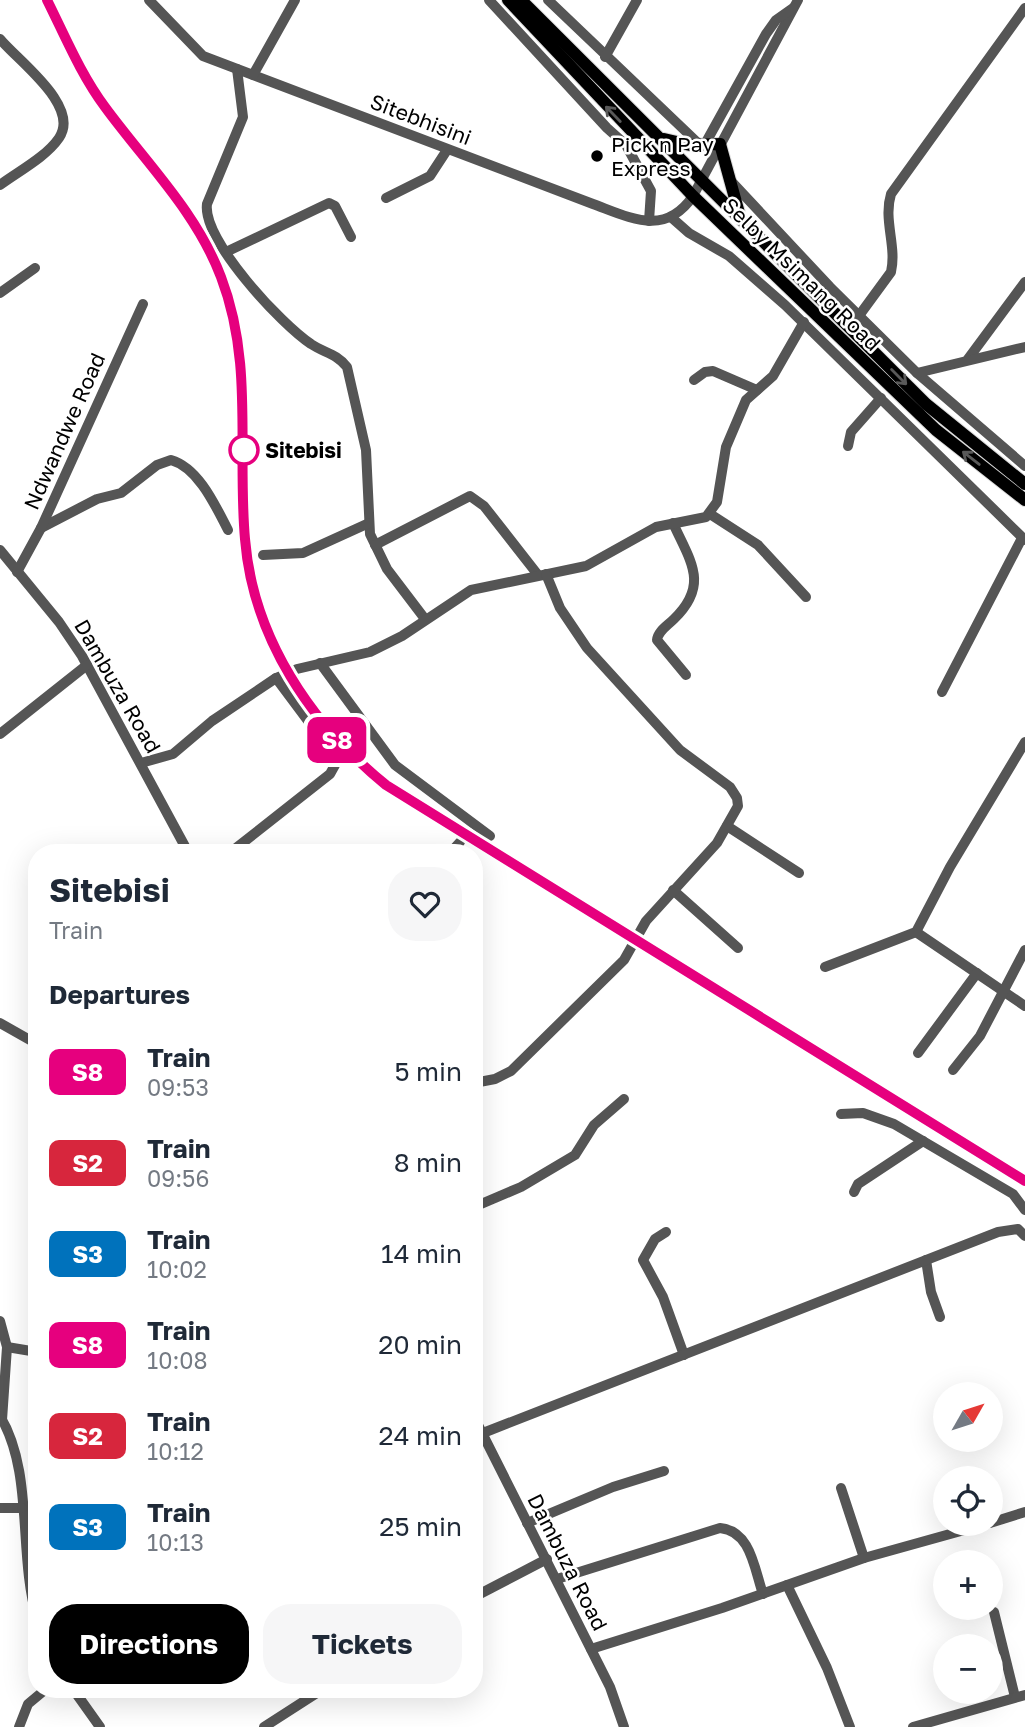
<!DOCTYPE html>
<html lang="en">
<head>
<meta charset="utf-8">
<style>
	body { margin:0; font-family:"Golos Text",sans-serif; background:#f6f6f7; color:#1f2937; height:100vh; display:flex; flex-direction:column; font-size:26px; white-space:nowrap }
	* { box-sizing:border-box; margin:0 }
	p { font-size:23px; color:#747a83 }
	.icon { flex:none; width:38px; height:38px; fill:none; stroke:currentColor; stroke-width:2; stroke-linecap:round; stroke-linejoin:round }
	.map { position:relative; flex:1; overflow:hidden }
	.side { position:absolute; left:28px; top:844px; width:455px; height:854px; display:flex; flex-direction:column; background:#fff; border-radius:28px; box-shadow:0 7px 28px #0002 }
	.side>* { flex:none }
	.badge { padding:0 14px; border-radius:10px; font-size:24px; line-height:46px }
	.needle { width:46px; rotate:51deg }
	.controls { position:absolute; left:933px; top:1382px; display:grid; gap:14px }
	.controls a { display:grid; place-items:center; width:70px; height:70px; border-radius:50%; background:#fff; box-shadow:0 7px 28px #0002; font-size:35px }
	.map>.badge { position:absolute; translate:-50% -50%; box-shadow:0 0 0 4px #fff }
	h2 { padding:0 21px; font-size:26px; line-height:63px }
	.round { display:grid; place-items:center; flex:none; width:74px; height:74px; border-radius:28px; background:#f6f6f7 }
	.overview { display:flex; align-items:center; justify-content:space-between; height:119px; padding:0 21px }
	h1 { font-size:33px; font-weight:700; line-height:52px }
	.action { display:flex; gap:14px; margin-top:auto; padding:14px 21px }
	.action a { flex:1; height:80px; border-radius:28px; background:#000; color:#fff; font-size:28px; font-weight:700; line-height:80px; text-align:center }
	.action a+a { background:#f6f6f7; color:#1f2937 }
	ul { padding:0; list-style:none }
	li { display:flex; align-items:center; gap:21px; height:91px; padding:0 21px }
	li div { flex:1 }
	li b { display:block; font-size:26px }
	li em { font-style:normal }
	li .badge { min-width:77px; font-weight:700; text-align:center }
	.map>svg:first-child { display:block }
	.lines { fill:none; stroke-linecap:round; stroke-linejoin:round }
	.major-casing { stroke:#dbdbdb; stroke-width:14 }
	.minor { stroke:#555; stroke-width:10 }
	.major { stroke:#000; stroke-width:12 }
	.rail-casing { stroke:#000; stroke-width:5 }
	.rail { stroke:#fff; stroke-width:2.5; stroke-dasharray:8; stroke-linecap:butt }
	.oneway { stroke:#595959 }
	.line-casing { stroke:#fff; stroke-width:16 }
	.line { stroke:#e6007e; stroke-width:10 }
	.poi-dot { fill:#000; stroke:#fff; stroke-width:2.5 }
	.stop-dot { fill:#fff; stroke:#e6007e; stroke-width:3.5 }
	.labels { text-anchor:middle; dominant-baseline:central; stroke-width:5; stroke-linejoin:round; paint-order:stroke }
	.street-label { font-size:21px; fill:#000; stroke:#fff }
	.poi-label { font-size:21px; fill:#000; stroke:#fff; text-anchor:start }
	.stop-label { font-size:21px; font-weight:bold; fill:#000; stroke:#fff; text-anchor:start }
</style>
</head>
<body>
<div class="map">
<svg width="1025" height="1727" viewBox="0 0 1025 1727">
	<rect width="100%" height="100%" fill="#fff"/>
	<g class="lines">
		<g class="major-casing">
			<g id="major">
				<path d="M508 0 693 196 936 430 1025 500"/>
				<path d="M521 0 926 404 1025 484"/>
				<path d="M664 139 690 145 720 144 739 213"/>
			</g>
		</g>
		<g class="minor">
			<path d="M149 0 203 56 593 204C631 218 665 237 693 196L798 0"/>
			<path d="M489 0 607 128 626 145 637 139"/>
			<path d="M548 0 699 144"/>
			<path d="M0 39C18 61 81 106 59 138 46 157 19 171 0 185"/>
			<path d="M605 57 637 0"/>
			<path d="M237 69 243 117 207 204C202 240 282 325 311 344 324 353 336 353 347 367L366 450 370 534 387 569 425 619"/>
			<path d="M253 75 295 0"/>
			<path d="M705 144 766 34 776 20 793 8"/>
			<path d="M626 145 651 191 649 221"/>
			<path d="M729 179 830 287 917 373 1025 466"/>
			<path d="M386 198 430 176 447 150"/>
			<path d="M672 218 689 233 729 256 785 305 1025 540"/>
			<path d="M226 252 329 203 335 206 351 237"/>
			<path d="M0 293 35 268"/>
			<path d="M850 328 891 272C897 246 883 220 891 194L1025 8"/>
			<path d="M968 359 1025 282"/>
			<path d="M917 373 1025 347"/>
			<path d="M694 380 705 372 713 371 757 390"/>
			<path d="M848 446 851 432 881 398"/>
			<path d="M710 514 758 545 806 597"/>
			<path d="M673 523C690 561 710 584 674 619 667 626 658 631 657 640L686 675"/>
			<path d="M41 528 97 499 121 493 157 465 171 460C199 468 216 507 228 530"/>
			<path d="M375 545 470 496 484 506 538 575"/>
			<path d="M0 550 59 622 82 656 188 852"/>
			<path d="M263 555 303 553 369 523"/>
			<path d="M17 572 41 528 143 304"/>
			<path d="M320 663 395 765 490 836"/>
			<path d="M942 692 1022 538"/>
			<path d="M0 734 87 665"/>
			<path d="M141 763 173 754 212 721 276 678 297 669 370 652 402 636 471 590 586 566 656 527 706 517 717 502 726 447 746 400 773 376 804 322"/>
			<path d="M727 826 799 873"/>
			<path d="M231 852 330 774 335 765 332 753 276 678"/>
			<path d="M451 852 460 842"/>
			<path d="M673 890 738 948"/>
			<path d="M916 932 1025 1006"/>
			<path d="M825 967 916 932 950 867 1025 742"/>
			<path d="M0 1023 37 1044"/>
			<path d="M918 1053 977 973"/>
			<path d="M953 1070 980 1036 1025 950"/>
			<path d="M474 1083 495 1079 511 1071 624 960 646 921 717 843 738 806 737 798 730 787 680 750 587 648 560 608 546 574"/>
			<path d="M841 1114 863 1113 894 1124 1013 1194 1025 1210"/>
			<path d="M854 1192 858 1184 923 1141"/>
			<path d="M474 1207 521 1187 575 1155 594 1125 624 1099"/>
			<path d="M666 1232 655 1239 643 1260 663 1297 684 1355"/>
			<path d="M926 1260 931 1292 940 1317"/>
			<path d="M0 1321 7 1347 2 1420"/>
			<path d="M7 1347 37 1352"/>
			<path d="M0 1416C34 1472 18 1555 37 1618"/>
			<path d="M474 1417 610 1687 624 1727"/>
			<path d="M483 1433 998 1232 1018 1229 1025 1236"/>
			<path d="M841 1488 864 1558"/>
			<path d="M0 1508H22"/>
			<path d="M527 1523 613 1487 664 1471"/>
			<path d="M990 1523 1025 1512"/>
			<path d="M557 1579 720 1528C751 1531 754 1568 763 1594"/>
			<path d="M787 1585 827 1668 850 1727"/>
			<path d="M474 1597 547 1559"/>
			<path d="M994 1612 1015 1697"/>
			<path d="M591 1649 722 1608 864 1558 986 1524"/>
			<path d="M73 1689 100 1727"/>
			<path d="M19 1727 28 1704 46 1689"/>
			<path d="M264 1727 323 1689"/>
			<path d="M913 1727 1025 1695"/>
		</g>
		<use href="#major" class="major"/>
		<g class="rail-casing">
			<path id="rail" d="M47 0C65 36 81 74 105 107 146 163 195 211 221 277 254 362 237 450 245 539 253 638 311 724 386 785L1025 1181"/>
		</g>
		<use href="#rail" class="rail"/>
	</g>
	<defs><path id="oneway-shaft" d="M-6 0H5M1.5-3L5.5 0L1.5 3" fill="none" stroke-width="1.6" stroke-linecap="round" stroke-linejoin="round" transform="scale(1.75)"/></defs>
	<g class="oneway">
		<use href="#oneway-shaft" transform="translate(613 114) rotate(-134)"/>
		<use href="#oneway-shaft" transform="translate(899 377) rotate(45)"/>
		<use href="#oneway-shaft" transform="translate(971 458) rotate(-142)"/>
	</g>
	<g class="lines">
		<g class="line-casing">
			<path id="line" d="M47 0C65 36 81 75 105 107 146 163 196 211 221 277 254 363 237 450 245 539 253 638 311 724 386 785L1025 1181"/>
		</g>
		<use href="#line" class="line"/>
	</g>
	<circle class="poi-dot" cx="597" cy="156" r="7"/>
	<circle class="stop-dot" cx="244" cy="450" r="14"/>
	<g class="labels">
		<g class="street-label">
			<text transform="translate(421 119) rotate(21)">Sitebhisini</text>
			<text transform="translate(802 274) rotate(44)">Selby Msimang Road</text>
			<text transform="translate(64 431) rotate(-66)">Ndwandwe Road</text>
			<text transform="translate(118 686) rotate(60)">Dambuza Road</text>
			<text transform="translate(568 1562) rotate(63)">Dambuza Road</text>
		</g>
		<g class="poi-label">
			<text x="611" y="144">Pick n Pay<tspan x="611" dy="24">Express</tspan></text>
		</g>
		<g class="stop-label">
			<text x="265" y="450">Sitebisi</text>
		</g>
	</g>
</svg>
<div class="controls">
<a><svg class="needle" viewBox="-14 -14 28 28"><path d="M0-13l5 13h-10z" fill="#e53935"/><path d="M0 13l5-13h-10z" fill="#747a83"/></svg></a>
<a><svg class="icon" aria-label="locate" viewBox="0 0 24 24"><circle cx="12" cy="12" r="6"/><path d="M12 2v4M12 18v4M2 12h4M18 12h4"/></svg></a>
<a>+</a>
<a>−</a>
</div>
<b class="badge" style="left:337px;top:740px;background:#e6007e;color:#fff">S8</b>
<section class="side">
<div class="overview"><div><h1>Sitebisi</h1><p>Train</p></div><a class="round"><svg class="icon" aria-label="heart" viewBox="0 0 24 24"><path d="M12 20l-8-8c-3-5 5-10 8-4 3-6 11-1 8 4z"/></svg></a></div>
<h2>Departures</h2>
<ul>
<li><span class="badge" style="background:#e6007e;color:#fff">S8</span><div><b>Train</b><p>09:53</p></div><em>5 min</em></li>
<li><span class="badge" style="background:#d7263d;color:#fff">S2</span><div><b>Train</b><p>09:56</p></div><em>8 min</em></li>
<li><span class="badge" style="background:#0072bc;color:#fff">S3</span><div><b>Train</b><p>10:02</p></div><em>14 min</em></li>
<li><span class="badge" style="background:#e6007e;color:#fff">S8</span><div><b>Train</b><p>10:08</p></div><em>20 min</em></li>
<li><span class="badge" style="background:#d7263d;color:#fff">S2</span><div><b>Train</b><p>10:12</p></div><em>24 min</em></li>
<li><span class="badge" style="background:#0072bc;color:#fff">S3</span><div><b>Train</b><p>10:13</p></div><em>25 min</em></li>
</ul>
<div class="action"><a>Directions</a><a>Tickets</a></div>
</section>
</div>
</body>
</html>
